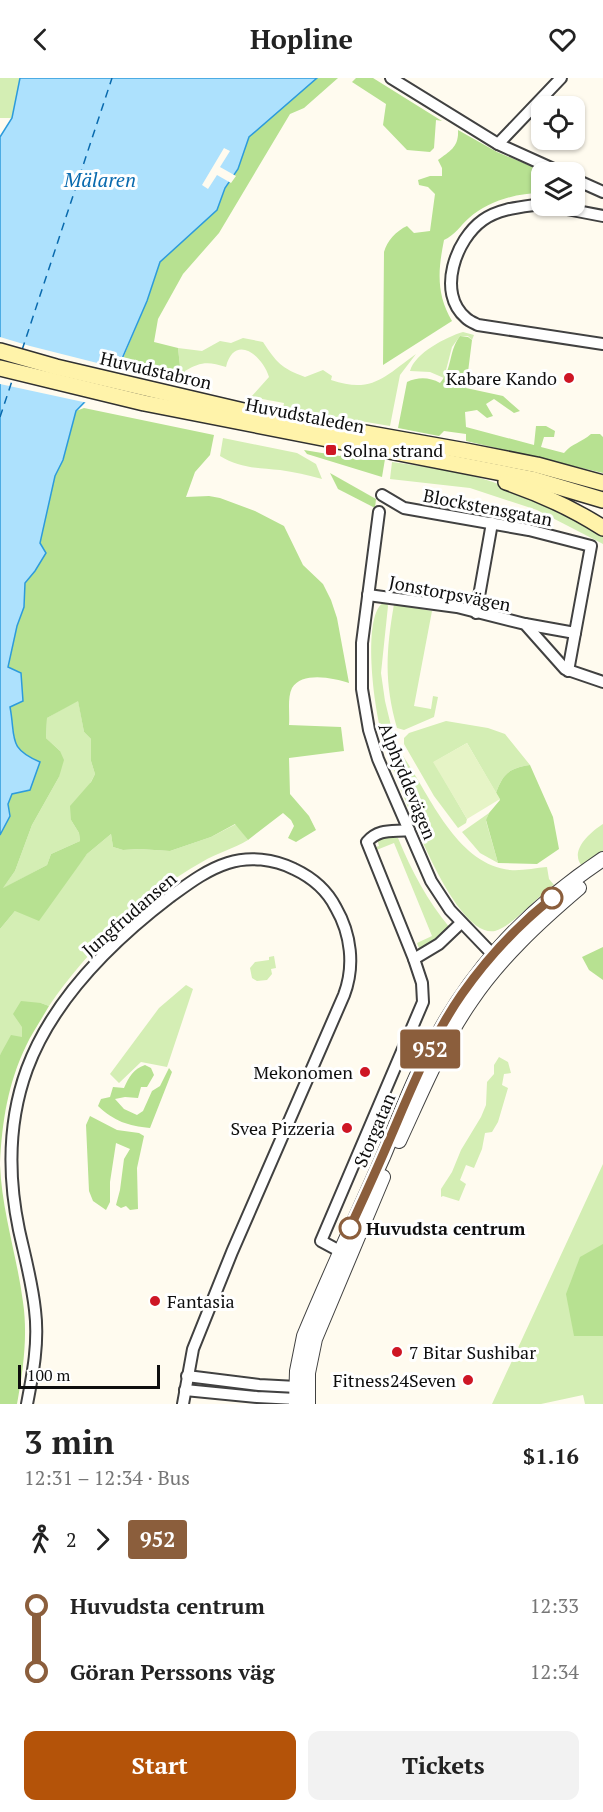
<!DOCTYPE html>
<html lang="en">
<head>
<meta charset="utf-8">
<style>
	body { margin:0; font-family:"PT Serif",serif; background:#f2f2f2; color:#222; height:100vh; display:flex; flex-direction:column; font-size:22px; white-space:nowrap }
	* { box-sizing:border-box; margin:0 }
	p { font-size:20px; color:#767676 }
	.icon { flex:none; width:33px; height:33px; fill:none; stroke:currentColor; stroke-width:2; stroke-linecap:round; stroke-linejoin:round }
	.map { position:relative; height:1326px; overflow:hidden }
	.side { display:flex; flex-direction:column; background:#fff; flex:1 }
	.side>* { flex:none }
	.badge { padding:0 12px; border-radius:4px; font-size:21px; line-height:39px }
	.fabs { position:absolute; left:531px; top:18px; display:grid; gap:12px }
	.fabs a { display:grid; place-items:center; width:54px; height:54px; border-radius:12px; background:#fff; box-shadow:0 2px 4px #0004; font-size:30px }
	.scale { position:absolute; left:18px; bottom:15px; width:142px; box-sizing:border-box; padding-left:6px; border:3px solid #0e0e0e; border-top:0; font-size:16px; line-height:21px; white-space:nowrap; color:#0e0e0e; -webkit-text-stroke:4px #fff; paint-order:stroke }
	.map>.badge { position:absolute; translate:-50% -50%; box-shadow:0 0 0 3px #fff }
	.legs { display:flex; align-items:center; gap:9px; height:66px; padding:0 24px; font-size:20px }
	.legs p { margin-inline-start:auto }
	.summary { display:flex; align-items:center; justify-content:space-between; height:102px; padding:0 24px }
	h1 { font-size:33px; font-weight:800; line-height:45px }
	.action { display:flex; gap:12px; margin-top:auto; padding:12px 24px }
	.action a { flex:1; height:69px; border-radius:12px; background:#b45309; color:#fff; font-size:24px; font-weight:800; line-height:69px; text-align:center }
	.action a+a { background:#f2f2f2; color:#222 }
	ul { padding:0 24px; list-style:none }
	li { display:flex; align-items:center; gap:21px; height:66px; font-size:22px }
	li i { display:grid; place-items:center; width:9px; height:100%; margin:0 8px; background:currentColor }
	li i::after { content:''; width:15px; height:15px; margin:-8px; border:4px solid; border-radius:50%; background:#fff }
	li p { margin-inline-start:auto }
	li:first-child i { background:linear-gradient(#0000 50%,currentColor 0) }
	li:last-child i { background:linear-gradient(currentColor 50%,#0000 0) }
	header { display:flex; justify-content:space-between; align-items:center; height:78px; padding:0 24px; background:#fff; font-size:27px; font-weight:800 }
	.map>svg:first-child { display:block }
	.green { fill:#d4eeb4 }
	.forest { fill:#b7e191; fill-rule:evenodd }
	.pitch { fill:#e6f4c6 }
	.water { fill:#ade1fd; stroke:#2c9bdc; stroke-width:1.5 }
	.pier { fill:#fffbef }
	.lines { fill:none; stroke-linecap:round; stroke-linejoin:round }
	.ferry { stroke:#096aae; stroke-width:1.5; stroke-dasharray:8 6; stroke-linecap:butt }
	.minor-casing { stroke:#414141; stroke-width:14 }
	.tertiary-casing { stroke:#414141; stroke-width:16 }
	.secondary-casing { stroke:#303030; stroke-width:18 }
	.minor { stroke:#fff; stroke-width:10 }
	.tertiary { stroke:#fff; stroke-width:14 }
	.secondary { stroke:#fff3aa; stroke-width:15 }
	.line-1-casing { stroke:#fff; stroke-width:14 }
	.line-1 { stroke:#8b5e3c; stroke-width:9 }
	.poi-dot { fill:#ce1624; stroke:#fff; stroke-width:2 }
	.stop-1-dot { fill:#fff; stroke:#8b5e3c; stroke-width:3 }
	.labels { text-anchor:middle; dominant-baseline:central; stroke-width:6; stroke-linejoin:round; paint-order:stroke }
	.street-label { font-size:18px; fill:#0e0e0e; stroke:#fff }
	.poi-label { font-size:18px; fill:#0e0e0e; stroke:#fff; text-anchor:end }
	.stop-label { font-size:18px; font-weight:bold; fill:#0e0e0e; stroke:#fff; text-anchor:start }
	.water-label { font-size:20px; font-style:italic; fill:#096aae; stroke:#fff }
</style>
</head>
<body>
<header><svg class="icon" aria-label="back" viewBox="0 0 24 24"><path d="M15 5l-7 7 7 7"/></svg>Hopline<svg class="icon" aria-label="heart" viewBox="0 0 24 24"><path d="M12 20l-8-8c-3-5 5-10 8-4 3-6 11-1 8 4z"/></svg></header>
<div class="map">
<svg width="603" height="1326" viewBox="0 0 603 1326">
	<rect width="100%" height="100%" fill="#fffbef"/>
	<g class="green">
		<path d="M0 0H20L12 40H0Z"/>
		<path d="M463 254 474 257 472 262 468 258H460L452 269 444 300 430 294 410 293C415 275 446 259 463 254Z"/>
		<path d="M243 260 263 264C277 285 281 290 305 299L323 292 332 298 331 302C372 316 384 299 416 276L400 297 390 348 283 330 284 325 251 319 269 299C262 276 234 256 226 289 208 283 200 284 185 293L182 304 163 300 180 288 178 270 202 273 220 263 231 265Z"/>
		<path d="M223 360 297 375 316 386 322 401C308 397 294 394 280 392 258 390 239 390 220 378Z"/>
		<path d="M392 384C426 389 461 393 493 404 532 418 568 435 603 456V466L537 432 470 410 390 401Z"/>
		<path d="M383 525H387L388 528 381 595 385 623 393 656 390 661 384 663C375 640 361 539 383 525Z"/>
		<path d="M394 526 432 533 414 628 431 631 433 618 438 619 434 639 404 652 397 650C384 604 386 573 394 526Z"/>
		<path d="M78 622 84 654 91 661V683L95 696 71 742 79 755 80 763 51 776 47 787 2 811 15 793 32 747 59 699 60 673 46 660 47 640Z"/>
		<path d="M446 643 488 650 505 656 530 687C509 690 503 696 496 715L467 665 434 684 467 741 466 745 458 750 434 718 404 666V660L409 655Z"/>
		<path d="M396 668C426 707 453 786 510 792 522 793 535 790 547 789L549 801 554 807 545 811 546 813C534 823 509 850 495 853 453 861 402 713 390 682L386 669Z"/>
		<path d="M489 735 486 743 498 785 480 775 462 754Z"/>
		<path d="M236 746 248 762C233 771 217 775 202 784 142 818 88 871 49 928L41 925 22 949V959L0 977V851L15 833 61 809 87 776 111 756 113 769 123 772 139 771 170 773 211 759Z"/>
		<path d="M603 746V775L582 789C581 786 578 783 578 779 576 767 593 752 603 746Z"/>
		<path d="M384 760H398C412 794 427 822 450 850L433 864 419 870 417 865 432 858 394 765 374 773 373 770 379 768 377 761Z"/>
		<path d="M274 878 276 890 271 891 272 896 267 902 257 903 252 900 250 890 255 884 269 882V879Z"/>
		<path d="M186 907 193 911 167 989 141 984 119 1005 110 996 159 930Z"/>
		<path d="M499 979 508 984 511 995 504 996 502 1007 508 1010 498 1044 492 1054 485 1055 482 1071 474 1090 466 1087 460 1102 466 1106 459 1123 443 1118 441 1119V1111L452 1094 461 1072 481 1039 486 1027 487 1004 494 996V987Z"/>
		<path d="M603 1086V1326H585L583 1317 541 1326H492Z"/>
	</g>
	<g class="forest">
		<path d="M317 0H338L304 30 290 36 219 155 183 196 158 241 154 264 178 270 180 288 163 300 119 290 147 223 160 184 217 132 225 110 238 91 249 59Z"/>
		<path d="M356 0H373L442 43 436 42 434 70 430 74 407 72 383 47 386 26 352 4Z"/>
		<path d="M458 52 497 74 545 94H542L541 115C517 115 488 123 469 140 460 148 455 157 444 162 438 192 436 216 452 243L383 287 384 174C387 163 396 153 407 148L414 155 430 153 435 116 428 109 419 107 418 102 430 98H442V90L438 82C450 73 459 69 458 52Z"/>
		<path d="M460 258 468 259 472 262 466 310 503 318 520 333 514 335 494 321 486 326 493 338 487 340 477 332 465 334 466 349 534 367 536 348H546L555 353 554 359H544L541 369 564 375C572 365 581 365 591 356H600L603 359V395L466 363V356L444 353 439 358 398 350 407 304C418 299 429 299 440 305 453 290 448 274 460 258Z"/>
		<path d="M84 330 214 357 210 377 195 394 186 419 209 418 220 420 255 433 284 448 303 487 323 506 331 522 337 540 349 605C334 600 302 593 292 610 287 620 290 636 289 647L341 649 344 673 289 680 290 716 309 738 316 752 296 764 288 760 294 748 291 742 283 735 248 762 235 746 211 759 170 773 139 771 123 772 113 769 111 756 87 776 39 843 15 833 0 851V757L10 738 8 726 24 677 15 667 10 628 8 589 17 548 24 529 25 505 35 493 43 443 55 398 63 382 76 333ZM78 623 84 654 91 661V683L95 696 91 704 70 728 71 742 79 755 80 763 51 776 47 787 3 810 15 793 32 747 59 699 64 682 60 673 46 660 47 640Z"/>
		<path d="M304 372 340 378 347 374 385 381 382 399 307 376Z"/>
		<path d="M330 395 376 421 375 430 338 411Z"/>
		<path d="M530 687 553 739 559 771 537 786 498 785 486 742 489 735 500 722 496 715C503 696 509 690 530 687Z"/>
		<path d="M603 869V902L589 892 582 879Z"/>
		<path d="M21 923 41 925 49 928C41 942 32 955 26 968 8 1005 2 1044 0 1085V977L11 957 22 959V949L13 936Z"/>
		<path d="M145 987 151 990 154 997 147 1009H141L138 1020 125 1019 115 1021 124 1031 137 1037 143 1033 152 1013 160 1008 169 990 172 994 150 1050C128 1048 114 1043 98 1028L101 1021 110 1019 113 1009 124 1010C129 999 133 991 145 987Z"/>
		<path d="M90 1038 117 1052 139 1055 144 1058 137 1090 138 1131 130 1132 126 1128 121 1130 116 1127 120 1112 124 1081 130 1071 116 1065 110 1104V1124L106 1132 93 1123 89 1113 86 1047Z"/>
		<path d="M0 1087C2 1134 17 1178 23 1224 28 1258 23 1293 17 1326H0Z"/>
		<path d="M603 1166V1258H574L566 1216 580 1179Z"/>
	</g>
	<path class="pitch" d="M467 665 500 721 467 741 433 684Z"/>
	<path class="water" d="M20 0H317L249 59 238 91 225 110 217 132 160 184 147 223 118 290 76 333 63 382 55 398 40 465 46 475 35 493 25 505 24 529 17 548 8 589 21 595 23 623 10 629C16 660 7 670 40 684L30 712 12 716 8 726 10 738 0 757V59L12 40Z"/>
	<g class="pier">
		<path d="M224 70 230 73 220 89 236 98 231 105 217 97 208 111 202 107Z"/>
		<path d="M0 259 30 268 121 291 88 325 0 306Z"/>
	</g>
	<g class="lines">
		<g class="ferry">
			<path d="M22 272 112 0"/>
			<path d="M0 339 13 300"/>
		</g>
		<g class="minor-casing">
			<g id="minor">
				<path d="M391 0 498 66 560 94"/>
				<path d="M498 66 561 0"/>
				<path d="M574 101 603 114"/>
				<path d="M542 126C522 129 500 130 483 142 456 161 436 215 466 240 469 243 474 245 478 247L603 266"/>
				<path d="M551 128 603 138"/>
				<path d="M382 417 404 430 529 452 591 468 568 593"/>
				<path d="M379 434 362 565V611L369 652 378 681 431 803 450 832 498 882"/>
				<path d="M368 517 457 529 525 546 565 591 603 604"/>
				<path d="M476 535 492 445"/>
				<path d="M525 546 575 555"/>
				<path d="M414 881 439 866 461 845"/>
				<path d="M347 1177 321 1163 423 924 422 905 414 881 367 764C379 750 393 754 409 752"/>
				<path d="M187 1298 259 1307 297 1309"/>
				<path d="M185 1312 257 1319 296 1321"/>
				<path d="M27 1326C33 1295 39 1264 35 1232 32 1204 25 1179 19 1152 8 1099 8 1043 27 991 53 921 111 864 170 819 188 806 206 792 228 785 249 778 274 781 294 791 311 799 327 812 336 830 351 856 355 888 344 917L232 1174 193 1271 183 1326"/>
			</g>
		</g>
		<g class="tertiary-casing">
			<g id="tertiary">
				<path d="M399 1063C421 1016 441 966 471 923 500 880 539 844 579 810"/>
				<path d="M296 1326 297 1293 304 1258C329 1198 356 1139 383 1079 396 1048 407 1017 422 987 465 898 521 836 603 781"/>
				<path d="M308 1326V1295L315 1261 383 1099"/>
			</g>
		</g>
		<g class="secondary-casing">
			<g id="secondary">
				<path d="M0 273 56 289 248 334 466 373 537 387 603 405"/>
				<path d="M0 290 144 325 532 401 603 422"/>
				<path d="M506 404C541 416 572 430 603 450"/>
			</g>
		</g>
		<use href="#minor" class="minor"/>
		<use href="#tertiary" class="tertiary"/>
		<use href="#secondary" class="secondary"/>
	</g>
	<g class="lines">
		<g class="line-1-casing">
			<path id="line-1" d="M350 1150C364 1119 378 1089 391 1058 412 1009 432 959 462 916 488 879 517 848 552 820"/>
		</g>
		<use href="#line-1" class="line-1"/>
	</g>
	<g class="poi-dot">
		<circle cx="569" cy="300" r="6"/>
		<rect x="325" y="366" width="12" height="12" rx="3"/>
		<circle cx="365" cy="994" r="6"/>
		<circle cx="347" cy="1050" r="6"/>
		<circle cx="155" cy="1223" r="6"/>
		<circle cx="397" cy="1274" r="6"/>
		<circle cx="468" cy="1302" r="6"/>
	</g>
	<g class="stop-1-dot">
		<circle cx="552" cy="820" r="10"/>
		<circle cx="350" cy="1150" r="10"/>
	</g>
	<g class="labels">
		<g class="street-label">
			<text transform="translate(156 292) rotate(13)">Huvudstabron</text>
			<text transform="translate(305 337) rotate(11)">Huvudstaleden</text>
			<text transform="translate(488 429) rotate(11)">Blockstensgatan</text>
			<text transform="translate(450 515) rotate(11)">Jonstorpsvägen</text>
			<text transform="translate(408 703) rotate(68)">Alphyddevägen</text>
			<text transform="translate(129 836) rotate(-41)">Jungfrudansen</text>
			<text transform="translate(374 1052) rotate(-67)">Storgatan</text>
		</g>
		<g class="poi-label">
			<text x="557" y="300">Kabare Kando</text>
			<text x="343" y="372" text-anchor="start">Solna strand</text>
			<text x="353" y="994">Mekonomen</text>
			<text x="335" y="1050">Svea Pizzeria</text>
			<text x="167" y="1223" text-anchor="start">Fantasia</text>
			<text x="409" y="1274" text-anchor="start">7 Bitar Sushibar</text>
			<text x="456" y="1302">Fitness24Seven</text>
		</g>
		<g class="stop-label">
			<text x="366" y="1150">Huvudsta centrum</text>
		</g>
		<g class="water-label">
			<text x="100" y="101">Mälaren</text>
		</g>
	</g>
</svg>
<div class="fabs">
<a><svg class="icon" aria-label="locate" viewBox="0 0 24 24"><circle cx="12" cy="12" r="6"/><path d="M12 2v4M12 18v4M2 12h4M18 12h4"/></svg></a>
<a><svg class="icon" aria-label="layers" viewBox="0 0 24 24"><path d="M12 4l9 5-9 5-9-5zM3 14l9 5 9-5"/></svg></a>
</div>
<div class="scale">100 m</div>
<b class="badge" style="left:430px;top:971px;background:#8b5e3c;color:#fff">952</b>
</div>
<section class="side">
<div class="summary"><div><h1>3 min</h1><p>12:31 – 12:34 · Bus</p></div><b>$1.16</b></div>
<div class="legs"><svg class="icon" aria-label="walk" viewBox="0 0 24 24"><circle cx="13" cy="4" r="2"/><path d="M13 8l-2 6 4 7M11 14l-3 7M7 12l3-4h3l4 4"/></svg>2<svg class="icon" aria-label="forward" viewBox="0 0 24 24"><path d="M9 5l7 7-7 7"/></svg><b class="badge" style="background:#8b5e3c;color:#fff">952</b></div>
<ul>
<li><i style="color:#8b5e3c"></i><b>Huvudsta centrum</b><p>12:33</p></li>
<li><i style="color:#8b5e3c"></i><b>Göran Perssons väg</b><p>12:34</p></li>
</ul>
<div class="action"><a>Start</a><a>Tickets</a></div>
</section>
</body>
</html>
